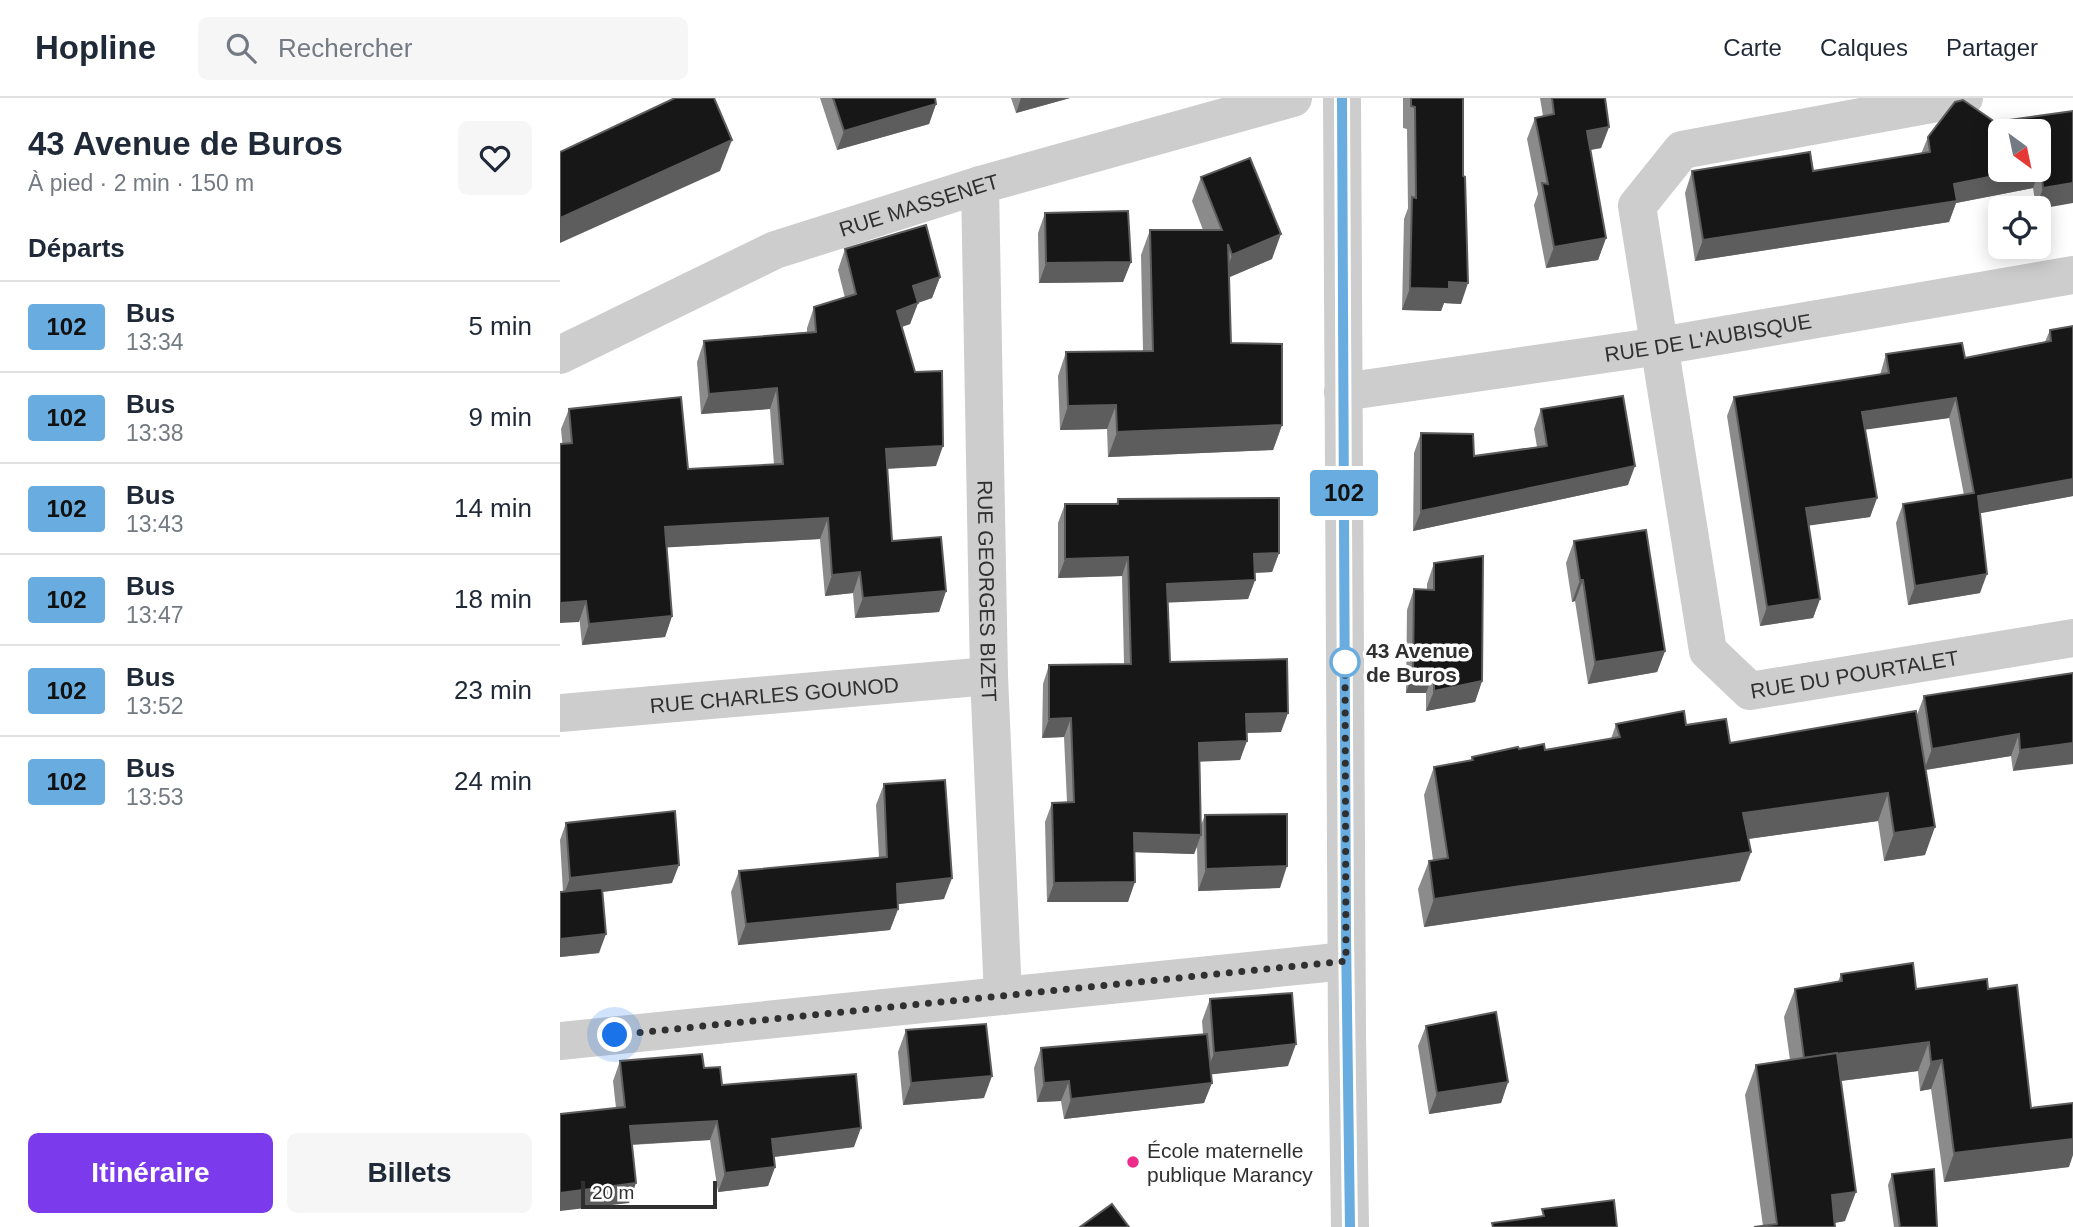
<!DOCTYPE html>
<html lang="fr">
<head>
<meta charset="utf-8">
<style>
	body { margin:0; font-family:Arial,sans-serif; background:#f6f6f7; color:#1f2937; height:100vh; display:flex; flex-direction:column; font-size:26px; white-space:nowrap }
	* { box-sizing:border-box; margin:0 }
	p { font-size:23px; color:#747a83 }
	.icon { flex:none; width:38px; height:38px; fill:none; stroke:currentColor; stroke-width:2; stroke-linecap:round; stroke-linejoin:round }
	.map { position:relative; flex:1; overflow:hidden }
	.panel { display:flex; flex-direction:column; background:#fff; width:560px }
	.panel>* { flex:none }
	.badge { padding:0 14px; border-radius:5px; font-size:24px; line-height:46px }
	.needle { width:46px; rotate:147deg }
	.controls { position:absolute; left:1428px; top:21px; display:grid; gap:14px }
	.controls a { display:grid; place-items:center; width:63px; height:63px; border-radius:10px; background:#fff; box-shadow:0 4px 18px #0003; font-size:35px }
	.scale { position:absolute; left:21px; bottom:18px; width:136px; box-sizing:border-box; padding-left:7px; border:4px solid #303030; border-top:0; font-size:19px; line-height:24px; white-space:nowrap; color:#303030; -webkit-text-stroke:5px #fff; paint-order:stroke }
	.you { position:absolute; width:35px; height:35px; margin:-18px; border:5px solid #fff; border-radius:50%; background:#1a73e8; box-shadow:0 0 0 10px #1a73e833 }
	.map>.badge { position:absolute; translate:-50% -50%; box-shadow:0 0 0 4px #fff }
	h2 { padding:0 28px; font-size:26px; line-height:63px }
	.round { display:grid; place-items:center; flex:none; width:74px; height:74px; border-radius:10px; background:#f6f6f7 }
	.head { display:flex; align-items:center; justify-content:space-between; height:119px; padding:0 28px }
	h1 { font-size:33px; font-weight:700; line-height:52px }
	.primary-button { display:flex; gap:14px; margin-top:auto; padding:14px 28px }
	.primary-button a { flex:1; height:80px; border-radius:10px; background:#7c3aed; color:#fff; font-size:28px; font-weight:700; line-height:80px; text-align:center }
	.primary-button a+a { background:#f6f6f7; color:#1f2937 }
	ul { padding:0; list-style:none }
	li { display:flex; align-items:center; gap:21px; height:91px; padding:0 28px; border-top:2px solid #e0e1e3 }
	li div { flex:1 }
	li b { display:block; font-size:26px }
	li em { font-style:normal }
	li .badge { min-width:77px; font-weight:700; text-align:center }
	header { display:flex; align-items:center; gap:42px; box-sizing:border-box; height:98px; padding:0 35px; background:#fff; border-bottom:2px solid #e0e1e3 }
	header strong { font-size:33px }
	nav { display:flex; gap:38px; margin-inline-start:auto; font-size:24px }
	.search { width:490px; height:63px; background:#f6f6f7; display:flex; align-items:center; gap:18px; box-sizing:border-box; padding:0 24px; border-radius:10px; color:#747a83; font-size:26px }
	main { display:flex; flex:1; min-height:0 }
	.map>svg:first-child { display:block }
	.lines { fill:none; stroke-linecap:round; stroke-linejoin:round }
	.minor { stroke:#cdcdcd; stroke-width:38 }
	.wall { fill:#8b8b8b }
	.shaded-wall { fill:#5d5d5d }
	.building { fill:#171717; stroke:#5d5d5d; stroke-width:2 }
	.line-casing { stroke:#fff; stroke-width:16 }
	.line { stroke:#69acdf; stroke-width:10 }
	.walk { stroke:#303030; stroke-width:7; stroke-dasharray:0 12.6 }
	.stop-dot { fill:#fff; stroke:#69acdf; stroke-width:3.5 }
	.poi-dot { fill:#ec2c88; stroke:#fff; stroke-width:2.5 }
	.labels { text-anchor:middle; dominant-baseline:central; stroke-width:7; stroke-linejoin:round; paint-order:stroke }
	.street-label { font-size:21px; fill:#303030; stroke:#fff }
	.stop-label { font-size:21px; font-weight:bold; fill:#303030; stroke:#fff; text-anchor:start }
	.poi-label { font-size:21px; fill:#303030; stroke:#fff; text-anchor:start }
</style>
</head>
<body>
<header>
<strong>Hopline</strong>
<div class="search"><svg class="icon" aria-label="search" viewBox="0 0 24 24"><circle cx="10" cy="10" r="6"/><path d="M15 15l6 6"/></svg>Rechercher</div>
<nav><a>Carte</a><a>Calques</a><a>Partager</a></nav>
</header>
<main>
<section class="panel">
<div class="head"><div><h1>43 Avenue de Buros</h1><p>À pied · 2 min · 150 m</p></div><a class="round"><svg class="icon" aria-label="heart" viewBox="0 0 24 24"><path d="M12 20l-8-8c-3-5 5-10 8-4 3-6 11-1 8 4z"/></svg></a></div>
<h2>Départs</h2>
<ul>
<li><span class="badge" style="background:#69acdf;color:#111">102</span><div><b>Bus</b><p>13:34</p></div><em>5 min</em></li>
<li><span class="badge" style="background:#69acdf;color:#111">102</span><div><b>Bus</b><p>13:38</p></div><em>9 min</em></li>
<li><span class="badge" style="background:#69acdf;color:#111">102</span><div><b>Bus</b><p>13:43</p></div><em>14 min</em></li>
<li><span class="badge" style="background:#69acdf;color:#111">102</span><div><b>Bus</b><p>13:47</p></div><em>18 min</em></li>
<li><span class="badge" style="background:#69acdf;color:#111">102</span><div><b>Bus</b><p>13:52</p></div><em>23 min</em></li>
<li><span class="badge" style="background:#69acdf;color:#111">102</span><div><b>Bus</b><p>13:53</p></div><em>24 min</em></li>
</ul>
<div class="primary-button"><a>Itinéraire</a><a>Billets</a></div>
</section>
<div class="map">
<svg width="1513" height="1129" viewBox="0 0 1513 1129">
	<rect width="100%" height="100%" fill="#fff"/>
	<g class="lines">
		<g class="minor">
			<path d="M782 0 787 937 790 1129"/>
			<path id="s1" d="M1404 0 1122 52 1077 108 1148 553 1190 593 1513 540"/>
			<path id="s2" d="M420 87 429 578 443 898"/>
			<path id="s3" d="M0 257 215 152 420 87 733 0"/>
			<path id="s4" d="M783 294 1100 248 1513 177"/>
			<path id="s5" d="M0 615 429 578"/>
			<path d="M0 943 786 863"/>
		</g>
	</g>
	<g class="wall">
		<path d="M260 0H375L376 6 369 26 277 52Z"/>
		<path d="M451 0H510L456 15Z"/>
		<path d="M843 0H903L901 206 884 205 881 213 842 212 844 121 848 110 847 31 843 30Z"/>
		<path d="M980 0H1045L1049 29 1041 50 1030 52 1046 140 1038 162 986 170 974 107 978 96 967 41 975 20 983 18Z"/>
		<path d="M1513 13 1479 110H1476L1473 90 1396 105 1389 124 1135 163 1125 95 1132 73H1253L1361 56 1368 39 1435 24Z"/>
		<path d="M641 79 712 161 669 179 671 245 722 327 713 352 548 359 547 331 500 332 498 278 506 254 583 253 581 157 590 132H643L632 103Z"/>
		<path d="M485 115 571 164 563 184 479 185 478 135Z"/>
		<path d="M285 151 380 179 372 200 358 205 350 226 342 229 376 368 327 371 332 443 386 493 379 514 295 520 293 495 265 498 260 441 106 449 112 518 105 539 22 547 1 331 9 311 128 371 214 367 210 311 141 316 137 264 144 243 247 234V230L254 209 285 200 278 172Z"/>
		<path d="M1513 228V398L1420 415V495L1348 507 1336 425 1343 406 1404 397 1389 320 1305 331 1317 400 1310 419 1249 427 1260 501 1253 520 1200 528 1167 318 1174 299 1320 277 1326 256 1405 260 1485 244 1490 232Z"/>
		<path d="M981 311 1068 387 853 433 854 355 861 335 914 358 977 349 974 331Z"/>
		<path d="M558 401 719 455 712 474 695 475V482L688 501 608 504 610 564 721 634 687 635 680 662 640 663 641 727 645 717 720 790 638 793 637 749 634 756 575 754 568 804H487L485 724 492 705 507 704 504 639 482 640 483 586 489 567 564 566 562 478 498 480V425L505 406H556Z"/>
		<path d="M1014 443 1105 553 1097 574 1028 586 1015 503 1012 504 1006 465Z"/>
		<path d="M874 465 922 583 915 604 866 613V595H846L847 512 854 491 867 492V486Z"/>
		<path d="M1513 575 1453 673 1451 658 1366 672 1365 757 1324 763 1318 723 1188 741 1180 783 864 829 858 791 869 763 873 762 864 697 874 669 911 662 912 659 959 651 985 652 1051 641 1056 626 1126 627 1170 645 1357 617 1364 598Z"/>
		<path d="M324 686 384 801 338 806V811L330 832 178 847 171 794 179 773 319 760 316 707Z"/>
		<path d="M6 725 112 785 42 794 39 855 0 859V794H3L0 742Z"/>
		<path d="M1281 876 1356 891H1428L1471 1010 1509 1069 1384 1084 1371 991 1360 993 1358 973 1281 983 1285 1123 1275 1125 1203 1128 1185 997 1196 967 1230 962 1224 919 1235 891 1278 884Z"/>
		<path d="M650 901 728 968 651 976 644 1005 504 1021 501 1003 477 1004 474 970 481 950 643 936 642 923Z"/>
		<path d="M866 928 948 984 941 1005 869 1016 858 948Z"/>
		<path d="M346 932 424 1000 343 1007 338 954Z"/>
		<path d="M60 963 144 970 162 987 294 1049 214 1059 215 1069 208 1088 158 1094 150 1042 72 1047 69 1105 56 1010 53 983Z"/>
		<path d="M1332 1076 1377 1129H1334L1328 1087Z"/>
	</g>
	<g class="shaded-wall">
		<path d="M461 0H510L456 15Z"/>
		<path d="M376 6 369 26 277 52 284 33Z"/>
		<path d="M1049 29 1041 50 1019 54 1027 33Z"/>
		<path d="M172 42 160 73 0 145V120Z"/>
		<path d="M1481 68 1473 90 1396 105 1389 124 1135 163 1143 142 1394 86 1464 72H1479V69Z"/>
		<path d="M1513 85V105L1479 111 1476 110 1483 90Z"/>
		<path d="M721 136 712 161 663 182 672 157Z"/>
		<path d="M1046 140 1038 162 986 170 994 149Z"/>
		<path d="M571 164 563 184 479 185 486 165Z"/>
		<path d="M380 179 372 200 345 209 353 188Z"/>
		<path d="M889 184 908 185 901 206 884 205 881 213 842 212 850 190Z"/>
		<path d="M358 205 350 226 329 233 337 213Z"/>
		<path d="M217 290 210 311 141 316 149 296Z"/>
		<path d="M1396 300 1389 320 1296 333 1302 314Z"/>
		<path d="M556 307 547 331 500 332 508 308Z"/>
		<path d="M722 327 713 352 548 359 557 334Z"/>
		<path d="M383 348 376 368 318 371 326 351Z"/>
		<path d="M1075 368 1068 387 853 433 861 413Z"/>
		<path d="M1513 381V398L1411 417 1418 398Z"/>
		<path d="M1317 400 1310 419 1239 429 1246 410Z"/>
		<path d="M268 420 260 441 97 450 105 429Z"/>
		<path d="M719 455 712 474 687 475 694 456Z"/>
		<path d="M568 459 562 478 498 480 505 461Z"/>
		<path d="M300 474 293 495 265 498 272 477Z"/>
		<path d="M1427 476 1420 495 1348 507 1355 488Z"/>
		<path d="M695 482 688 501 600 505 607 486Z"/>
		<path d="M1020 482H1023L1015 503 1012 504Z"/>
		<path d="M386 493 379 514 295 520 303 500Z"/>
		<path d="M1260 501 1253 520 1200 528 1207 509Z"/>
		<path d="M26 503 19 524 0 525V505Z"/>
		<path d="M112 518 105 539 22 547 29 526Z"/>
		<path d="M1105 553 1097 574 1028 586 1035 564Z"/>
		<path d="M853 574 874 575 866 595H846Z"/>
		<path d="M922 583 915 604 866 613 874 593Z"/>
		<path d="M728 615 721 634 679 635 686 616Z"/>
		<path d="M511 620 504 639 482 640 489 621Z"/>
		<path d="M1459 636 1451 658 1364 672 1372 651Z"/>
		<path d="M687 643 680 662 633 664 639 645Z"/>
		<path d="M1513 645V666L1453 673 1460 652Z"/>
		<path d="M1328 695 1318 723 1173 743 1183 715Z"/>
		<path d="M1375 729 1365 757 1324 763 1334 735Z"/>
		<path d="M574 735 641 737 634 756 567 754Z"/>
		<path d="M1191 754 1180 783 864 829 874 801Z"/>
		<path d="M119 767 112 785 3 799 10 780Z"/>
		<path d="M727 768 720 790 638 793 646 771Z"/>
		<path d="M392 780 384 801 330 807 337 786Z"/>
		<path d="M575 784 568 804H487L494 785Z"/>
		<path d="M338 811 330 832 178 847 186 826Z"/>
		<path d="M46 836 39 855 0 859V841Z"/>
		<path d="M1369 944 1358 973 1233 989 1244 960Z"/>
		<path d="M736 946 728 968 646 977 654 955Z"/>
		<path d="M1382 962 1371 991 1360 993 1371 964Z"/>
		<path d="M432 978 424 1000 343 1007 351 985Z"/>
		<path d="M509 983 501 1003 477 1004 484 985Z"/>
		<path d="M948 984 941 1005 869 1016 877 995Z"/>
		<path d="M652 985 644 1005 504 1021 511 1001Z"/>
		<path d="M157 1023 150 1042 63 1047 70 1028Z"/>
		<path d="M301 1030 294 1049 205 1060 212 1041Z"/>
		<path d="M1513 1041V1057L1509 1069 1384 1084 1394 1055Z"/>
		<path d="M215 1069 208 1088 158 1094 165 1075Z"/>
		<path d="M76 1085 69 1105 0 1113V1095Z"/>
		<path d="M1296 1094 1285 1123 1261 1127 1272 1097Z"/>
	</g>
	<g class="building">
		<path d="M115 0H154L172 42 0 120V54Z"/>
		<path d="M273 0H375L376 6 284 33Z"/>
		<path d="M851 0H903V78L905 79 908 185 889 184V191L850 190 852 99 856 100 855 9 851 8Z"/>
		<path d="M992 0H1045L1049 29 1027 33 1046 140 994 149 982 85 988 86 975 20 994 16Z"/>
		<path d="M1403 2 1435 24 1513 13V85L1483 90 1481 68 1479 69V33H1440V72H1464L1394 86 1397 103 1143 142 1132 73 1250 54 1253 73 1370 54 1368 39 1395 4Z"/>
		<path d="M690 60 721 136 672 157 668 146 671 245 722 246V327L557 334 556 307 508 308 506 254 593 253 590 132H662L641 79Z"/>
		<path d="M568 113 571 164 486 165 485 115Z"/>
		<path d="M366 127 380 179 353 188 358 205 337 213 355 274 382 273 383 348 326 351 332 443 381 439 386 493 303 500 300 474 272 477 268 420 105 429 112 518 29 526 26 503 0 505V346L12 345 9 311 121 299 128 371 223 366 217 290 149 296 144 243 256 234 254 209 296 196 285 151Z"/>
		<path d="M1513 228V381L1418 398 1427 476 1355 488 1343 406 1414 395 1396 300 1302 314 1317 400 1246 410 1260 501 1207 509 1174 299 1329 275 1326 256 1402 245 1405 260 1491 243 1490 232Z"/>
		<path d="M1063 298 1075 368 861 413V335L913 336 914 358 987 348 981 311Z"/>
		<path d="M719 400V455L694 456 695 482 607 486 610 564 727 561 728 615 686 616 687 643 639 645 641 737 574 735 575 784 494 785 492 705 514 704 511 620 489 621V567L571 566 568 459 505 461V406H558V401Z"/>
		<path d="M1086 432 1105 553 1035 564 1023 482H1020L1014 443Z"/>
		<path d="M923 458 922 583 874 593V575L853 574 854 491 874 492V465Z"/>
		<path d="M1513 575V645L1460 652 1459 636 1372 651 1364 598Z"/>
		<path d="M1124 613 1126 627 1166 621 1170 645 1356 613 1375 729 1334 735 1328 695 1183 715 1191 754 874 801 869 763 888 760 874 669 913 662 912 659 958 649 959 651 984 646 985 652 1060 639 1056 626Z"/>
		<path d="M385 682 392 780 337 786 338 811 186 826 179 773 327 759 324 686Z"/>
		<path d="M115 713 119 767 10 780 6 725Z"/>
		<path d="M727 716V768L646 771 645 717Z"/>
		<path d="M42 790 46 836 0 841V794Z"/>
		<path d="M1353 865 1356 891 1427 881 1428 891 1457 887 1471 1010 1513 1005V1041L1394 1055 1382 962 1371 964 1369 944 1244 960 1235 891 1282 883 1281 876Z"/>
		<path d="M732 895 736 946 654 955 650 901Z"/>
		<path d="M936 914 948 984 877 995 866 928Z"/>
		<path d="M426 926 432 978 351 985 346 932Z"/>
		<path d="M647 936 652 985 511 1001 509 983 484 985 481 950Z"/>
		<path d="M1277 955 1296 1094 1272 1097 1275 1129H1194L1217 1126 1196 967Z"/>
		<path d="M142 956 144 970 160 969 162 987 296 976 301 1030 212 1041 215 1069 165 1075 157 1023 70 1028 76 1085 0 1095V1016L65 1009 60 963Z"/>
		<path d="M1374 1071 1377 1129H1340L1332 1076Z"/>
		<path d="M1054 1102 1057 1129H933L932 1125 984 1118 982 1111Z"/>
		<path d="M552 1106 569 1129H520Z"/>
	</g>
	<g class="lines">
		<g class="line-casing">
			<path id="line" d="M782 0 786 838 790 1129"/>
		</g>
		<use href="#line" class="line"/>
		<path class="walk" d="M55 937 786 863 785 564"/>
	</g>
	<circle class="stop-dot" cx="785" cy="564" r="14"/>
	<circle class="poi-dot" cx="573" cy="1064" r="7"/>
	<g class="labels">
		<g class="street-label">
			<text stroke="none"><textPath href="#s3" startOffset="390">RUE MASSENET</textPath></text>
			<text stroke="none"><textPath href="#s4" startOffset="369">RUE DE L'AUBISQUE</textPath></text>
			<text stroke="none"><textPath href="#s2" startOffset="406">RUE GEORGES BIZET</textPath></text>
			<text stroke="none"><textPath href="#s1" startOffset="973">RUE DU POURTALET</textPath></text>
			<text stroke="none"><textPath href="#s5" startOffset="215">RUE CHARLES GOUNOD</textPath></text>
		</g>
		<g class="stop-label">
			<text x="806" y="552">43 Avenue<tspan x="806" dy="24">de Buros</tspan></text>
		</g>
		<g class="poi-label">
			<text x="587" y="1052">École maternelle<tspan x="587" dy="24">publique Marancy</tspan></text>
		</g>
	</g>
</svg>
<div class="controls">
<a><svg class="needle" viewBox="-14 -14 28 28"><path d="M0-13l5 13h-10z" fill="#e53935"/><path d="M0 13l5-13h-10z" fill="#747a83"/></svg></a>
<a><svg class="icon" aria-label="locate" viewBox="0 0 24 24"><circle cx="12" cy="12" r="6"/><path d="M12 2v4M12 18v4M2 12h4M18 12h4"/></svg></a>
</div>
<div class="scale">20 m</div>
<div class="you" style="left:55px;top:937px"></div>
<b class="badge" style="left:784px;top:395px;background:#69acdf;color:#111">102</b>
</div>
</main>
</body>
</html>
